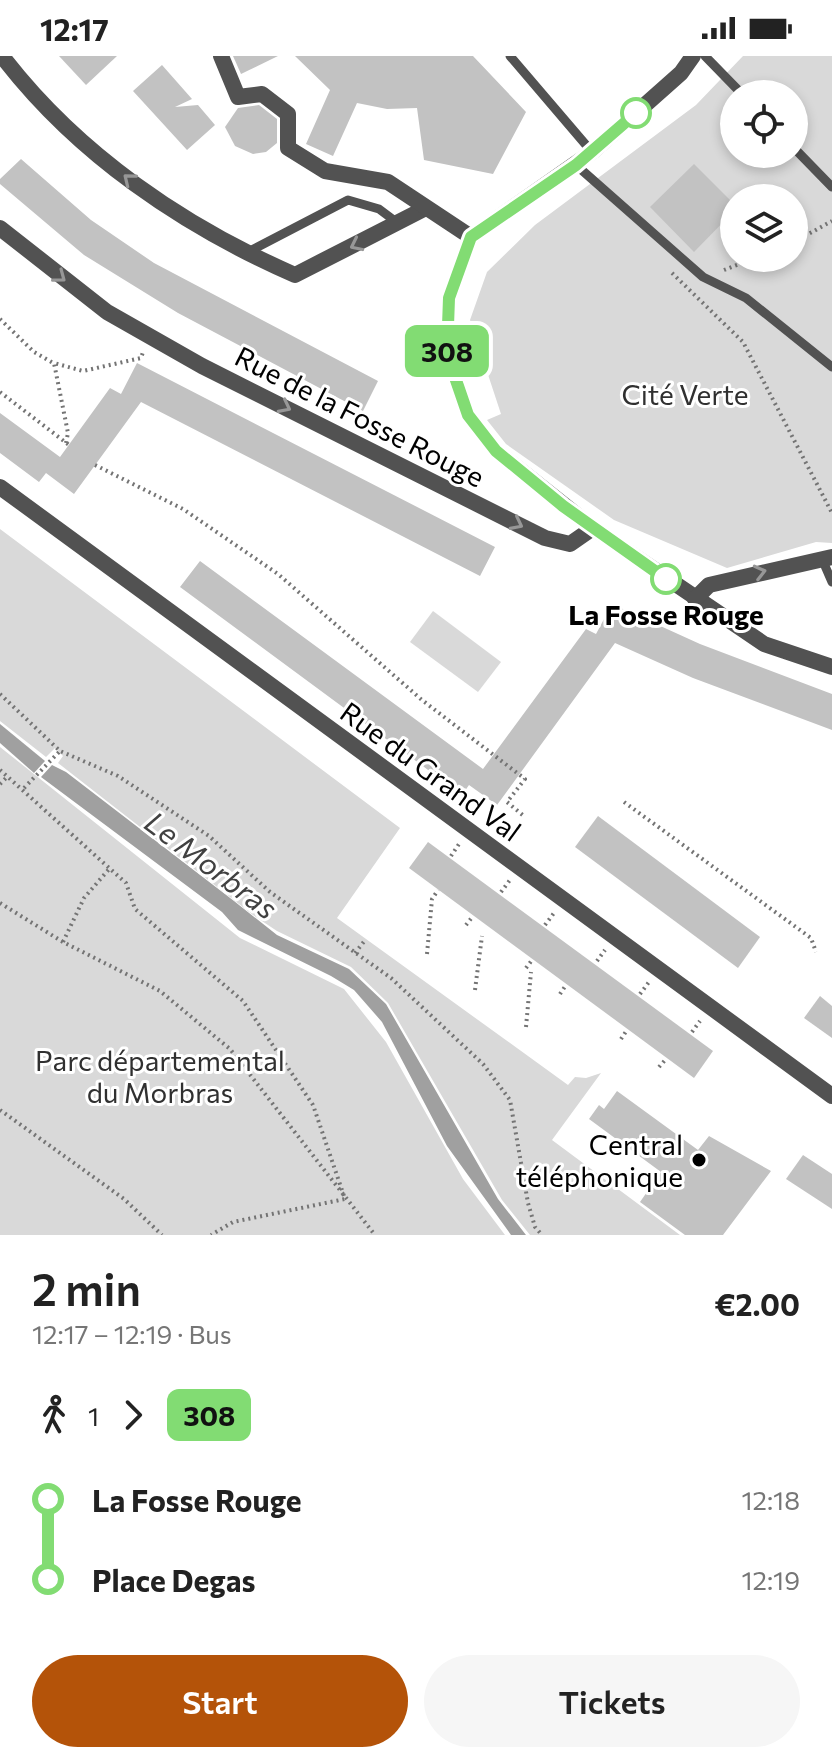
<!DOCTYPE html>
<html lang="en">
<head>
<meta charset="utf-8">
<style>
	body { margin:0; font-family:Commissioner,sans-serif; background:#f6f6f6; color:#222; height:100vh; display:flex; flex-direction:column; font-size:30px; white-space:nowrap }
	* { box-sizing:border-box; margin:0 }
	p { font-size:26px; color:#767676 }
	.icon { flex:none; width:44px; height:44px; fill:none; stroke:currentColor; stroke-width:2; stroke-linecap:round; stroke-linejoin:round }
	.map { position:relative; height:1179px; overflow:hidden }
	.side { display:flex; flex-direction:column; background:#fff; flex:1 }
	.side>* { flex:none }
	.badge { padding:0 16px; border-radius:12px; font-size:28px; line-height:52px }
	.fabs { position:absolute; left:720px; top:24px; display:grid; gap:16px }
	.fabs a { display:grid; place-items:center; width:88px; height:88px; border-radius:50%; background:#fff; box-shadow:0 4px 12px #0003; font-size:40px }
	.map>.badge { position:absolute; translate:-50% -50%; box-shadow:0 0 0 4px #fff }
	.legs { display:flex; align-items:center; gap:12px; height:88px; padding:0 32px; font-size:26px }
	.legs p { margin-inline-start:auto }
	.summary { display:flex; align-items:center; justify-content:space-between; height:136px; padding:0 32px }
	h1 { font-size:44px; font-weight:600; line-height:60px }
	.button { display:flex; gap:16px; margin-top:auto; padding:16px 32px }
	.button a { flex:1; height:92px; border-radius:48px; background:#b45309; color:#fff; font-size:32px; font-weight:600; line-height:92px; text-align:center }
	.button a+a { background:#f6f6f6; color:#222 }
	ul { padding:0 32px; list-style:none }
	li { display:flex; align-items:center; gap:28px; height:80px; font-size:30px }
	li i { display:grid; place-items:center; width:12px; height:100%; margin:0 10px; background:currentColor }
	li i::after { content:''; width:20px; height:20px; margin:-10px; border:6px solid; border-radius:50%; background:#fff }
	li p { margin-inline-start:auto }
	li:first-child i { background:linear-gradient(#0000 50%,currentColor 0) }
	li:last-child i { background:linear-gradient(currentColor 50%,#0000 0) }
	.status { display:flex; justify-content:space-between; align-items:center; height:56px; padding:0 40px; background:#fff; direction:ltr }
	.status svg { height:22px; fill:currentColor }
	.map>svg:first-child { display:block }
	.green { fill:#d9d9d9; fill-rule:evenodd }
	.water { fill:#a0a0a0 }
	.building { fill:#c2c2c2 }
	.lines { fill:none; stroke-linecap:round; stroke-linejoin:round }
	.path { stroke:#747474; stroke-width:4; stroke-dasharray:2 4; stroke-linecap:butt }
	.lane { stroke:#525252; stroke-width:9 }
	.street { stroke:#525252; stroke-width:16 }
	.oneway { stroke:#979797 }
	.line-1-casing { stroke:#fff; stroke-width:18 }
	.line-1 { stroke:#82dc73; stroke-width:12 }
	.stop-1-dot { fill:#fff; stroke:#82dc73; stroke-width:4 }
	.poi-dot { fill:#000; stroke:#fff; stroke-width:3 }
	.labels { text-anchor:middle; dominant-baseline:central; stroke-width:6; stroke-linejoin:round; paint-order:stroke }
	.park-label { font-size:28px; fill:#303030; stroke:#fff }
	.street-label { font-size:28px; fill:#000; stroke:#fff }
	.stop-label { font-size:28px; font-weight:bold; fill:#000; stroke:#fff }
	.poi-label { font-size:28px; fill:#000; stroke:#fff; text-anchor:end }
	.water-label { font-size:30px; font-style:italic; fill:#414141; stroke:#fff }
</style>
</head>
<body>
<div class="status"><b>12:17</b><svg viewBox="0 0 49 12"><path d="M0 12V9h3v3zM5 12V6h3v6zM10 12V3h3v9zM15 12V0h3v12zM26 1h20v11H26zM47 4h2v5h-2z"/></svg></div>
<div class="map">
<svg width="832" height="1179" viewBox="0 0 832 1179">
	<rect width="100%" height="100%" fill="#fff"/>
	<g class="green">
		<path d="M743 0H832V487L816 486 727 512 614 464 506 388 487 364 501 358 470 264 487 216 535 169 696 49ZM734 38H794V98H734ZM734 142H794V202H734Z"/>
		<path d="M0 473 400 772 337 862 568 1029 575 1021 586 1022 601 1017 552 1084 680 1179H530L502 1144 388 947 351 911 277 875 253 859 58 707 63 700 55 692 46 701 0 665Z"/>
		<path d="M433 555 501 606 478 636 410 586Z"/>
		<path d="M0 691 240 882 344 933 386 986 463 1123 505 1179H0Z"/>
	</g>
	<g class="water">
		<path d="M0 668 45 705 34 717 0 687Z"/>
		<path d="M52 709 66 716 234 845 277 879 349 913 386 948 498 1143 526 1179H511L447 1090 382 966 354 934 331 920 238 874 222 856 41 721Z"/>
	</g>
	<g class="building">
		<path d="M59 0H117L86 29Z"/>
		<path d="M233 0H278L241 18Z"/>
		<path d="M295 0H473L526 56 493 118 424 104 417 52 387 53 357 47 333 100 306 88 330 34Z"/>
		<path d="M162 9 192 43 175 51 198 49 215 69 187 94 133 35Z"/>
		<path d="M259 49 277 63V87L266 96 253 98 235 90 225 71 238 52Z"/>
		<path d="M21 103 91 164 154 207 378 325 363 355 178 257 84 199 0 128V123Z"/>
		<path d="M694 108 734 148V155L694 196 650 151Z"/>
		<path d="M137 307 495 491 480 520 141 346 74 438 46 417 39 426 0 397V357L60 401 110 332 121 338Z"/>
		<path d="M200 505 483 713 586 573 596 578 612 548 700 588 832 638V674L693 622 615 587 497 749 469 729 462 739 180 531Z"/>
		<path d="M598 760 760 881 738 912 575 791Z"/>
		<path d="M428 786 713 995 694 1022 409 812Z"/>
		<path d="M820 940 832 950V982L804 962Z"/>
		<path d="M617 1035 698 1094 709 1080 771 1115 723 1179H685L640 1146 661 1116 589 1063 599 1049 604 1053Z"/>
		<path d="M803 1099 832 1118V1153L786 1123Z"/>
	</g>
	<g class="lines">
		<g class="path">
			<path d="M794 186 832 165"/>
			<path d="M724 214 755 202"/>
			<path d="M672 217 743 286 832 457"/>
			<path d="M0 263 34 296 53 307"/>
			<path d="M0 336 69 389"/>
			<path d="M66 387 68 377 54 307 83 315 141 302 143 296"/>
			<path d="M95 409 183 453 278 518 422 644 525 723 507 746 525 761"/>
			<path d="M0 638 60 695 118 720 209 780 270 836 391 922 483 1008 510 1044 528 1147 535 1171 542 1179"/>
			<path d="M0 714 126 827 135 853 243 945 313 1049 345 1143 233 1166 211 1179"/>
			<path d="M0 728 8 720"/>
			<path d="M24 732 60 695"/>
			<path d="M624 746 811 882 816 896"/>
			<path d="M451 800 459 788"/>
			<path d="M501 836 510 824"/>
			<path d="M0 847 63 886 160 935 230 993 375 1179"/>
			<path d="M466 869 473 860"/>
			<path d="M545 869 554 857"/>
			<path d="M63 886 84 842 110 812"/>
			<path d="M355 897 366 883"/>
			<path d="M427 898 432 843 438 834"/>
			<path d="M597 905 605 894"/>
			<path d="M526 912 532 904"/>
			<path d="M475 934 482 880"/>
			<path d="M560 938 566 929"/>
			<path d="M640 938 649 926"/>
			<path d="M526 971 531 916"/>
			<path d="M692 976 700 965"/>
			<path d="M621 983 627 974"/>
			<path d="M659 1011 666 1003"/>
			<path d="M0 1054 124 1143 162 1179"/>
		</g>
		<g class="lane">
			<path d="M510 0 592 96"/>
			<path d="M705 0 742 38"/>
			<path d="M794 92 832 131"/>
			<path d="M576 109 703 221 746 242 832 311"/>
			<path d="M246 197 348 144 379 153 399 168"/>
			<path d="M822 503 832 526"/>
		</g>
		<g class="street">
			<path d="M2 0C77 98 183 170 295 219L424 153"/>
			<path d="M221 0 238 41 262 38 288 58V92L325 115 388 126 471 181"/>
			<path d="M693 0 681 17 592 96 471 181 449 242 447 298 468 359 496 395 593 472 764 588 832 611"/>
			<path d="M0 172 107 256 202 310 545 482 570 488 593 472"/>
			<path d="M0 431 832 1040"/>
			<path d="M695 543 709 529 832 501"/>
		</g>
	</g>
	<defs><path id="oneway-chevron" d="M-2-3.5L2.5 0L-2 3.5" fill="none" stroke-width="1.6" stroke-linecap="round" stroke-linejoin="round" transform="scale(2)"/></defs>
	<g class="oneway">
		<use href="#oneway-chevron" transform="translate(129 123) rotate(-141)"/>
		<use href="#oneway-chevron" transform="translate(356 189) rotate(154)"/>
		<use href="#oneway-chevron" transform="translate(60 221) rotate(37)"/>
		<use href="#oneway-chevron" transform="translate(285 351) rotate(27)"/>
		<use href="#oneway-chevron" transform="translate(517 468) rotate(27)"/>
		<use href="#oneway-chevron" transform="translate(760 516) rotate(-14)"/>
	</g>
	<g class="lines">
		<g class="line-1-casing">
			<path id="line-1" d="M636 57 576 109 471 181 449 242 447 298 468 359 496 395 563 450 666 523"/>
		</g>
		<use href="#line-1" class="line-1"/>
	</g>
	<g class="stop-1-dot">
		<circle cx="636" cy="57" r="14"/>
		<circle cx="666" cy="523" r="14"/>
	</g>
	<circle class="poi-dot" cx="699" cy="1104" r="8"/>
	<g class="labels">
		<g class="park-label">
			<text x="685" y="338">Cité Verte</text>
			<text x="160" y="1004">Parc départemental<tspan x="160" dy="32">du Morbras</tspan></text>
		</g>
		<g class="street-label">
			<text transform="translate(360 360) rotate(27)">Rue de la Fosse Rouge</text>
			<text transform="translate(431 715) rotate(36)">Rue du Grand Val</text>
		</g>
		<g class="stop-label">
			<text x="666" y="558">La Fosse Rouge</text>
		</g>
		<g class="poi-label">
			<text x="683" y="1088">Central<tspan x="683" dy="32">téléphonique</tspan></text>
		</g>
		<g class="water-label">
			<text transform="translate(212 808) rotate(37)">Le Morbras</text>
		</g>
	</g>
</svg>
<div class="fabs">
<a><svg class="icon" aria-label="locate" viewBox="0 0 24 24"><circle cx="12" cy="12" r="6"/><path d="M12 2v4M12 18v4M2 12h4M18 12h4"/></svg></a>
<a><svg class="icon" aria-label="layers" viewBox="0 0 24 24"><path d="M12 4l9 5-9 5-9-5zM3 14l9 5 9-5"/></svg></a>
</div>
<b class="badge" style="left:447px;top:295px;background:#82dc73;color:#111">308</b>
</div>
<section class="side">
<div class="summary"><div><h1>2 min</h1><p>12:17 – 12:19 · Bus</p></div><b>€2.00</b></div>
<div class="legs"><svg class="icon" aria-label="walk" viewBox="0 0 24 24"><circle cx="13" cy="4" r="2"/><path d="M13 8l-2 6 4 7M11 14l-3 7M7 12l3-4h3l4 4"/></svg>1<svg class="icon" aria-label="forward" viewBox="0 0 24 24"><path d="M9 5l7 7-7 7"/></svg><b class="badge" style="background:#82dc73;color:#111">308</b></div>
<ul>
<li><i style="color:#82dc73"></i><b>La Fosse Rouge</b><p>12:18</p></li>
<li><i style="color:#82dc73"></i><b>Place Degas</b><p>12:19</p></li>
</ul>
<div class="button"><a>Start</a><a>Tickets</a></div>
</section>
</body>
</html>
